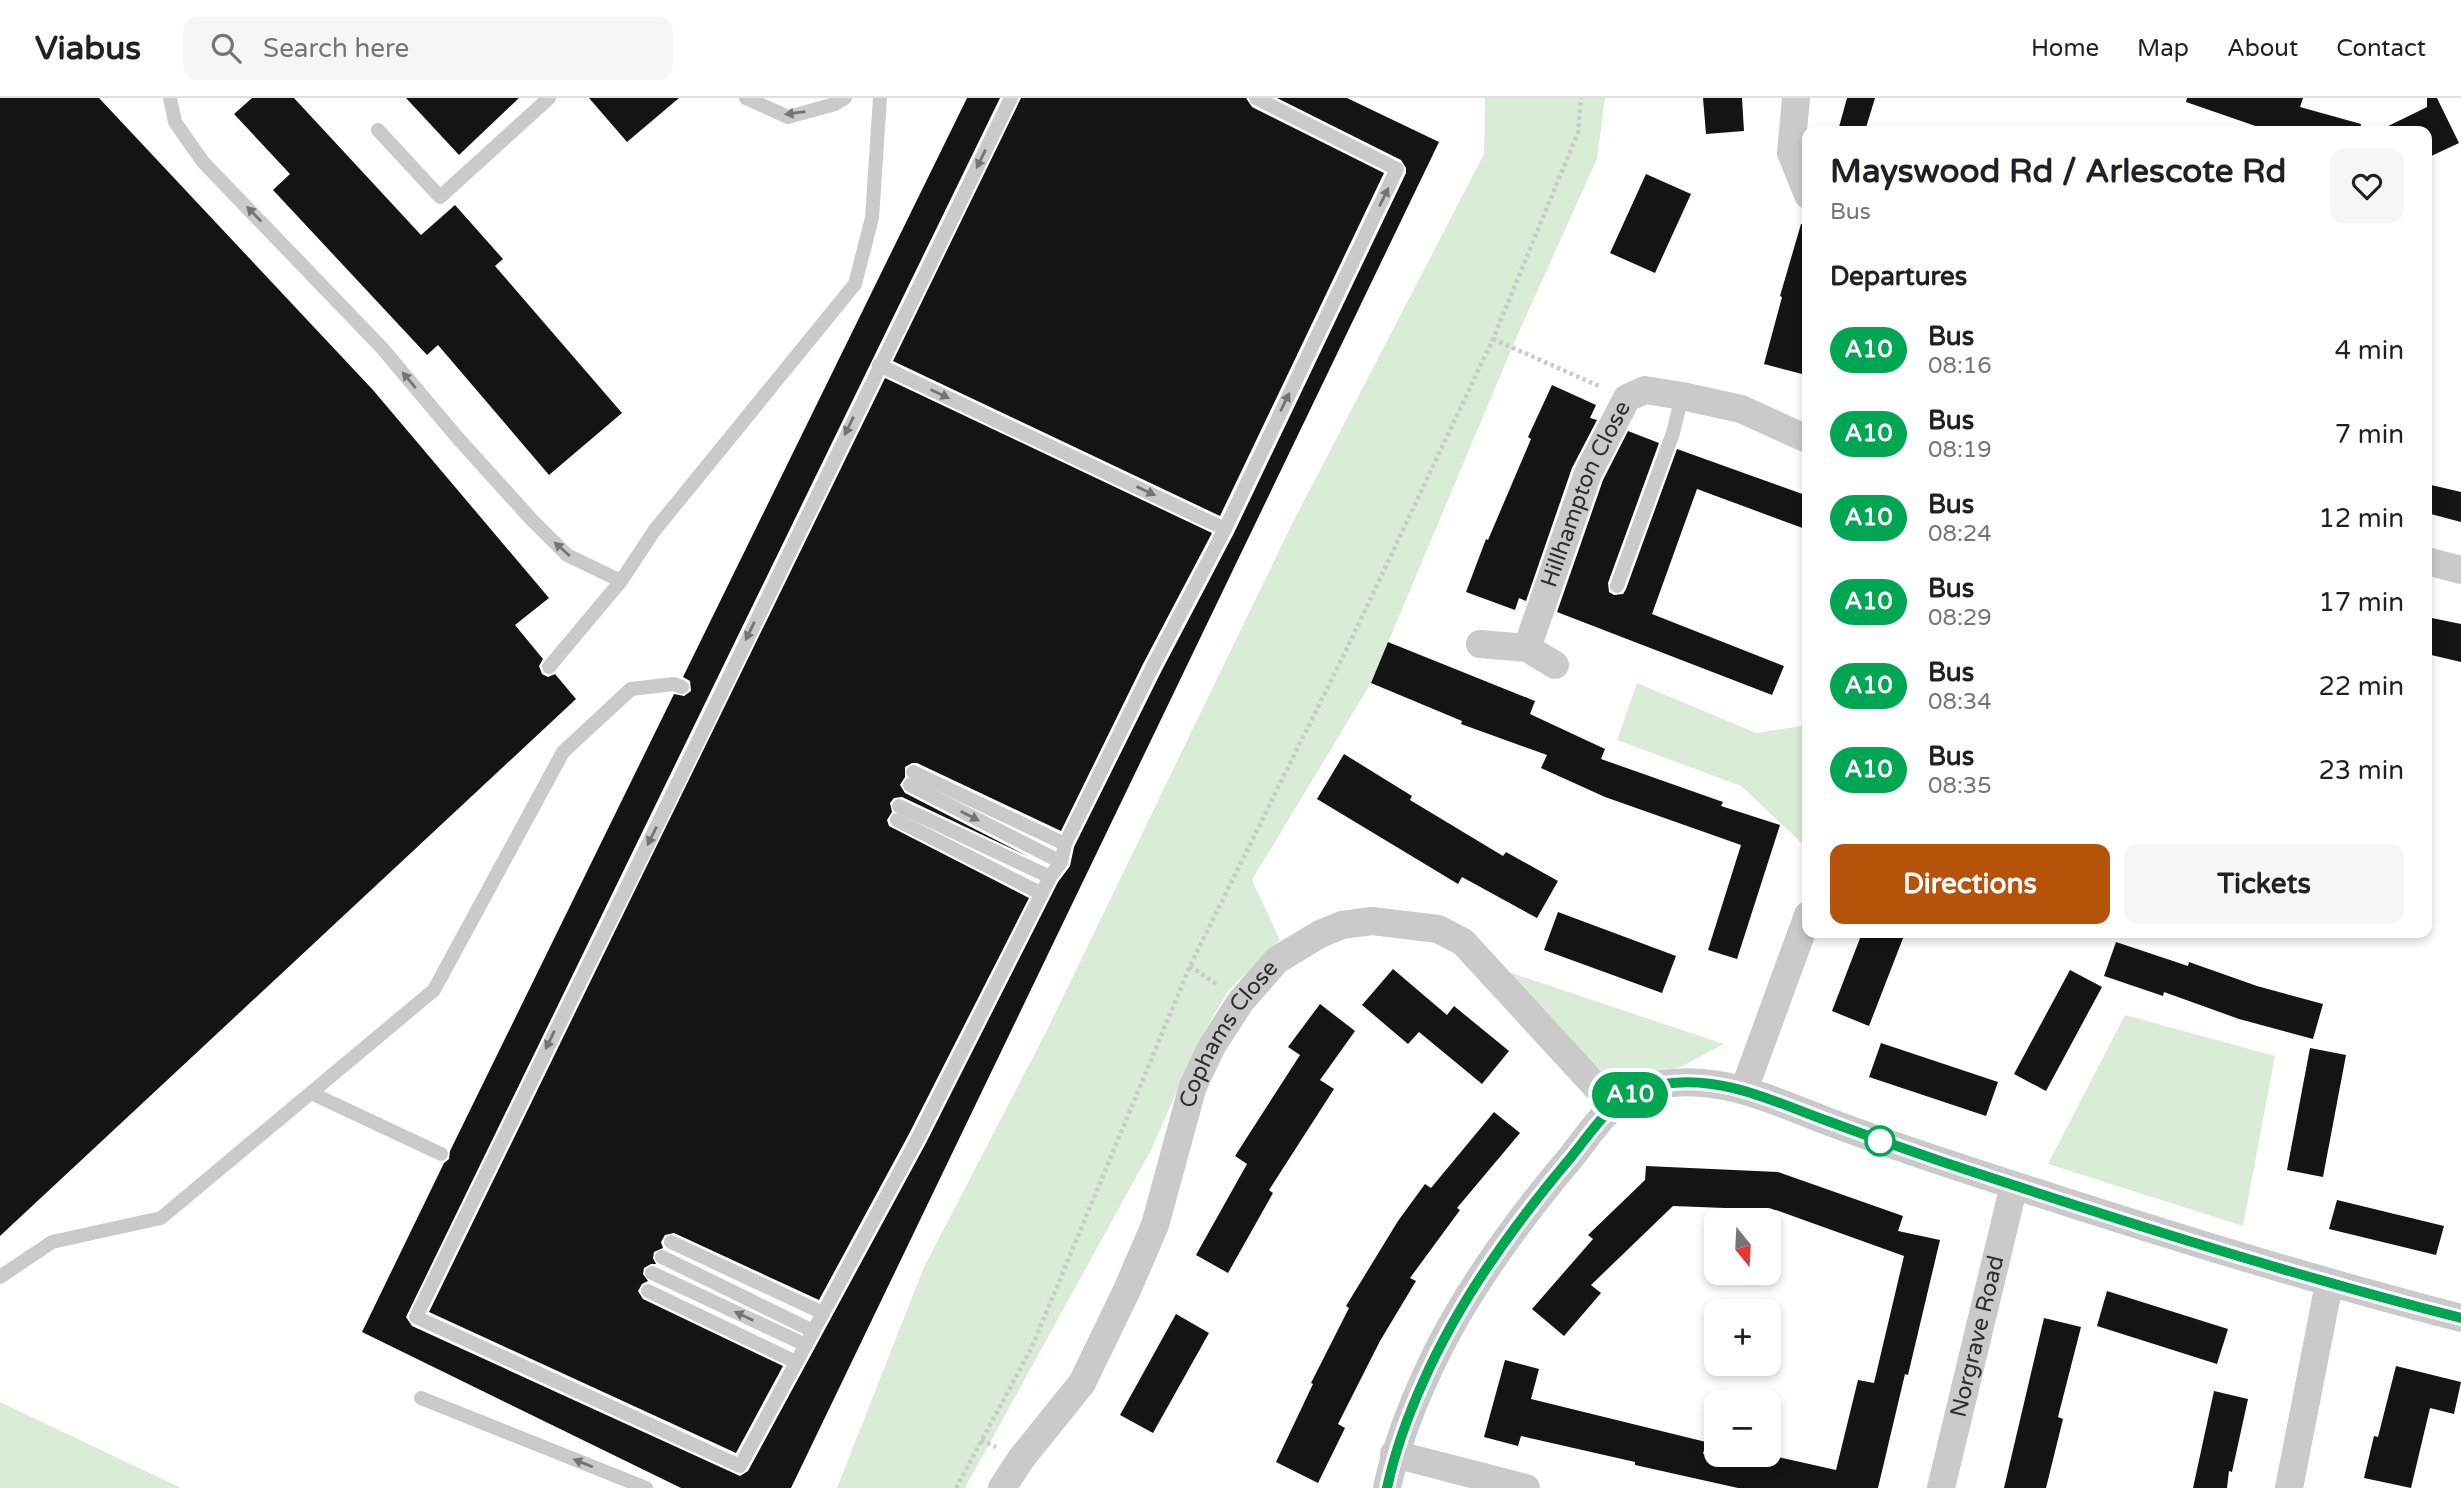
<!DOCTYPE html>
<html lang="en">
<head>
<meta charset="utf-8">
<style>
	body { margin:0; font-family:"Varela Round",sans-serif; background:#f6f6f6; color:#202124; height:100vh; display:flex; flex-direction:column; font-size:26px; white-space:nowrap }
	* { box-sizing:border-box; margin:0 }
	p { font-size:23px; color:#757577 }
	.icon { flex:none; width:38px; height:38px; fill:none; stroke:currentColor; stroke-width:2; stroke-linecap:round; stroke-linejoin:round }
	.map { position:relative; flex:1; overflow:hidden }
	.panel { position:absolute; left:1802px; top:28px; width:630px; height:812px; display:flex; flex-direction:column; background:#fff; border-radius:14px; box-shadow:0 4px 10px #0003 }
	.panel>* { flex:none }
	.badge { padding:0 14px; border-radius:23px; font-size:24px; line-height:46px }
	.needle { width:46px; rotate:162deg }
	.tools { position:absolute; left:1704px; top:1110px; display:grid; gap:14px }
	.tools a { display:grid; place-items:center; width:77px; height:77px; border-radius:14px; background:#fff; box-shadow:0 4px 10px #0003; font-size:35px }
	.map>.badge { position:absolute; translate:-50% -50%; box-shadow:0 0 0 4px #fff }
	h2 { padding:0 28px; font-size:26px; line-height:63px }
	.round { display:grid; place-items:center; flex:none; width:74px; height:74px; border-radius:14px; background:#f6f6f6 }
	.headline { display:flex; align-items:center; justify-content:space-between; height:119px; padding:0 28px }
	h1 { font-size:33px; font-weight:700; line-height:52px }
	.action { display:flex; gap:14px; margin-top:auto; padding:14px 28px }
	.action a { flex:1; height:80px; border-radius:14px; background:#b45309; color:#fff; font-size:28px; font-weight:700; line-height:80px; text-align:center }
	.action a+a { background:#f6f6f6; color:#202124 }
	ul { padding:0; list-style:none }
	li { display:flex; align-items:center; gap:21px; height:84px; padding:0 28px }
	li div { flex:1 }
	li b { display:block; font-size:26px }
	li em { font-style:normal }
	li .badge { min-width:77px; font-weight:700; text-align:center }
	header { display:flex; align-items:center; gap:42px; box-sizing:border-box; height:98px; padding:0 35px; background:#fff; border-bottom:2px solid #e0e0e0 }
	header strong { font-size:33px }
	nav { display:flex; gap:38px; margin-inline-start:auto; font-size:24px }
	.search { width:490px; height:63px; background:#f6f6f6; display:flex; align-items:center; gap:18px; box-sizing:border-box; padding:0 24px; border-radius:14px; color:#757577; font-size:26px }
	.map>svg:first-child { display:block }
	.green { fill:#daecd8 }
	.building { fill:#141414 }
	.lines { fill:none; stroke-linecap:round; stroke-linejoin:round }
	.path { stroke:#cacaca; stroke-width:4.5; stroke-dasharray:3.5 3.5; stroke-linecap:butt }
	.lane { stroke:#cacaca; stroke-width:14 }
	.street { stroke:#cacaca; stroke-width:28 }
	.oneway { fill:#747474 }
	.line-casing { stroke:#fff; stroke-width:16 }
	.line { stroke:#00a651; stroke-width:10 }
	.stop-dot { fill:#fff; stroke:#00a651; stroke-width:3.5 }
	.labels { text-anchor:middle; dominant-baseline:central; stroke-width:7; stroke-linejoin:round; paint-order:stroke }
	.street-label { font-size:23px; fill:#2d2d2d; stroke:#fff }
</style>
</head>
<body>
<header>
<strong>Viabus</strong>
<div class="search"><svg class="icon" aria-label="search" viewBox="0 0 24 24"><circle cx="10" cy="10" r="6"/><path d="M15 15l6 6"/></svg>Search here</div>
<nav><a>Home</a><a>Map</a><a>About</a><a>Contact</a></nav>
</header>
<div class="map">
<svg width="2461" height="1390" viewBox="0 0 2461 1390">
	<rect width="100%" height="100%" fill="#fff"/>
	<g class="green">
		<path d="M1485 0H1605L1597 61 1517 238 1371 585 1252 782 1280 842 1228 893 1200 941 1151 1052 965 1390H837L924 1169 1046 934 1291 428 1484 56Z"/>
		<path d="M1637 585 1756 635 1808 627V751L1741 688 1617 642Z"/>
		<path d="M1506 873 1724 946 1681 969 1611 983Z"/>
		<path d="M2125 917 2275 958 2243 1128 2048 1066Z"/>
		<path d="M0 1304 181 1390H0Z"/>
	</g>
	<g class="building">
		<path d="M0 0H99L373 292 549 500 515 527 543 561 539 568 542 576 548 579 555 576 576 601 0 1138Z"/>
		<path d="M252 0H294L421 137 455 107 503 161 495 168 622 315 549 377 438 247 427 257 273 92 290 76 234 16Z"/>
		<path d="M406 0H519L459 57Z"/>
		<path d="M589 0H679L627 44Z"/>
		<path d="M967 0H1000L406 1219 412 1228 740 1378 748 1373 926 1045 1058 784 1070 768 1074 749 1161 574 1234 435 1406 75V70L1401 62 1277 0H1347L1439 44 791 1390H681L362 1234 444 1065 449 1061 450 1053 674 596 684 598 691 593 690 583 683 579Z"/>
		<path d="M1021 0H1246L1252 9 1384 75 1220 418 893 263Z"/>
		<path d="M1703 0H1742L1744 33 1706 36Z"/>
		<path d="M1847 0H1875L1865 33H1852L1839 29Z"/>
		<path d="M2187 0H2303L2300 9 2361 26 2360 33H2270L2186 4Z"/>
		<path d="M2427 0H2437L2459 45 2427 60V33H2378L2427 9Z"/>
		<path d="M1646 76 1691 96 1655 175 1610 155Z"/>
		<path d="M1801 126 1808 127V256L1802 276 1764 266 1782 199 1780 198Z"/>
		<path d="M885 280 1212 435 1143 566 1061 733 917 665H912L905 669V679L900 687 905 695 1029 759 902 699 894 700 890 705 892 714 887 722 889 728 1029 800 909 1036 819 1202 674 1135 665 1137 661 1144 663 1150 654 1154 653 1160 656 1166H651L644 1170 643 1176 648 1183 642 1186 638 1193 643 1201 783 1268 736 1355 429 1214Z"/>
		<path d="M1552 287 1596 307 1590 320 1597 322 1572 370 1526 503 1519 500 1515 512 1466 494 1486 441 1488 442 1531 341 1528 339Z"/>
		<path d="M1628 333 1659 345 1608 485 1609 494 1614 497 1623 496 1626 491 1677 351 1808 398V432L1697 391 1652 516 1784 568 1772 597 1557 514 1603 382Z"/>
		<path d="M2427 386 2461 394V424L2427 415Z"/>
		<path d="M2427 519 2461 526V564L2427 556Z"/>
		<path d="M1388 544 1535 603 1530 616 1605 651 1601 661 1723 704 1721 708 1780 727 1737 861 1708 852 1741 747 1605 699 1541 670 1547 657 1461 626 1462 623 1371 585Z"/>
		<path d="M1344 656 1412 698 1410 702 1503 758 1506 754 1558 783 1537 820 1462 779 1458 786 1317 701Z"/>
		<path d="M1558 814 1676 858 1662 895 1544 852Z"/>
		<path d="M1862 835H1905L1869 928 1832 913Z"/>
		<path d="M2116 844 2188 868 2189 864 2257 888 2323 906 2313 941 2239 921 2164 894 2163 898 2104 878Z"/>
		<path d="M1393 871 1447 917 1454 908 1509 953 1482 986 1419 934 1408 946 1362 907Z"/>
		<path d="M2070 872 2102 889 2046 993 2014 976Z"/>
		<path d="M1320 906 1355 933 1320 982 1334 991 1269 1092 1273 1095 1228 1175 1196 1157 1247 1066 1235 1058 1300 957 1288 949Z"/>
		<path d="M1881 945 1998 984 1986 1018 1869 979Z"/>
		<path d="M2310 950 2346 957 2323 1079 2287 1072Z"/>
		<path d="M1494 1014 1520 1035 1457 1110 1460 1112 1410 1180 1416 1183 1380 1243 1338 1326 1345 1330 1318 1385 1276 1364 1313 1286 1311 1285 1349 1210 1346 1208 1398 1123 1425 1086 1431 1090Z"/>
		<path d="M1646 1068 1778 1074 1903 1118 1898 1133 1940 1142 1908 1277 1905 1276 1878 1390H1738L1635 1367V1364L1521 1338 1518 1348 1484 1339 1505 1262 1539 1271 1531 1301 1706 1344 1703 1356H1765L1836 1372 1858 1282 1874 1285 1904 1158 1776 1112 1673 1108 1591 1187 1601 1195 1564 1238 1532 1211 1593 1141 1588 1137 1645 1082Z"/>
		<path d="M2337 1102 2444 1128 2436 1157 2329 1131Z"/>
		<path d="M2107 1193 2228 1231 2217 1266 2097 1228Z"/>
		<path d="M1176 1216 1209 1235 1153 1335 1120 1317Z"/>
		<path d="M2044 1220 2081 1229 2058 1319 2063 1321 2046 1390H2004Z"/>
		<path d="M2396 1268 2461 1284 2454 1316 2430 1310 2411 1390 2364 1380 2374 1338 2378 1339Z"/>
		<path d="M2214 1293 2248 1301 2232 1374 2229 1373 2227 1390H2193Z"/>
	</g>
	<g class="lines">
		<g class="path">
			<path d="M1493 241 1601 289"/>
			<path d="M1190 868 1218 887"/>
			<path d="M981 1342 996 1349"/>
			<path d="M956 1390 1032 1249 1190 868 1351 542 1493 241 1578 34 1581 0"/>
		</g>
		<g class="lane">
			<path d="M170 0 175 24 203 64 382 250 456 338 531 421 567 457 621 483"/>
			<path d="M746 0 788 19 835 6 845 0"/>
			<path d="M1011 0C888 248 769 499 647 748 570 905 492 1061 416 1219L740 1368 918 1040 1050 779 1061 764 1065 746 1152 570 1225 431"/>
			<path d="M378 32 440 99 549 0"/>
			<path d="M879 267 1225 431 1397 71 1256 0"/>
			<path d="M1617 488 1673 335 1682 298"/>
			<path d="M549 569 621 483 654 433 855 186 872 120 880 0"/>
			<path d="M913 674 1065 746"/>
			<path d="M910 687 1061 764"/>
			<path d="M899 708 1050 779"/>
			<path d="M897 722 1042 796"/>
			<path d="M311 995 441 1056"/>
			<path d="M671 1144 823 1215"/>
			<path d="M662 1159 813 1233"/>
			<path d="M652 1175 806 1247"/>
			<path d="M0 1179 52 1144 161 1120 434 892 563 654 631 591 674 586 682 589"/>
			<path d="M648 1193 796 1264"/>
			<path d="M421 1300 646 1390"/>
		</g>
		<g class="street">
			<path d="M1796 0 1791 55 1808 97"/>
			<path d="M2427 463 2461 472"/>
			<path id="s1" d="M1480 546 1527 550 1588 375 1627 300 1645 292 1682 298 1741 311 1805 340 1808 339"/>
			<path d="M1527 550 1555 567"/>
			<path d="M1744 992 1808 817"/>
			<path d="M1394 1356 1526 1390"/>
			<path id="s2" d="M1002 1390 1021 1361 1082 1285 1127 1192 1155 1127 1193 988 1212 948 1241 903 1277 862 1320 836 1342 827 1372 823 1438 831 1463 844 1614 1008"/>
			<path d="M1387 1390C1395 1353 1408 1317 1424 1282 1458 1204 1517 1123 1572 1058 1585 1042 1599 1020 1615 1007 1629 996 1646 988 1664 986 1723 977 1777 1004 1832 1025 1869 1039 1907 1052 1946 1065 2116 1121 2287 1175 2461 1220"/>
			<path id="s3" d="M1941 1390 2014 1087"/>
			<path d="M2289 1390 2329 1186"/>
		</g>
	</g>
	<defs><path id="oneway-solid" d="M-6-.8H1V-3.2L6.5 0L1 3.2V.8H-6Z" transform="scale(1.75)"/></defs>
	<g class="oneway">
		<use href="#oneway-solid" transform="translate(795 15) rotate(173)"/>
		<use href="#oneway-solid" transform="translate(981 61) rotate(116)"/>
		<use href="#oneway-solid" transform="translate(1384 99) rotate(-64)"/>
		<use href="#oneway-solid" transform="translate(254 116) rotate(-134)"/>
		<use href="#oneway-solid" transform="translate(409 282) rotate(-130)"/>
		<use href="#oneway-solid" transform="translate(940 296) rotate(25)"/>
		<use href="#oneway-solid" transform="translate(1285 304) rotate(-64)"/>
		<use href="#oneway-solid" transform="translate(849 328) rotate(116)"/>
		<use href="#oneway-solid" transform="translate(1146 393) rotate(25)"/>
		<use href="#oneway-solid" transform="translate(562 451) rotate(-138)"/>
		<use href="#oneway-solid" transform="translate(750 533) rotate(116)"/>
		<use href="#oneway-solid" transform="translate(970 718) rotate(27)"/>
		<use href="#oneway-solid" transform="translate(652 738) rotate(116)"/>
		<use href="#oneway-solid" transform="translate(550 942) rotate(116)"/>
		<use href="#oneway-solid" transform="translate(744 1218) rotate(-155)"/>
		<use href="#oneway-solid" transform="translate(583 1365) rotate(-158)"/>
	</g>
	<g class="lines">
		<g class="line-casing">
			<path id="line" d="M1387 1390C1395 1353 1408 1317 1424 1282 1459 1203 1516 1124 1572 1058 1585 1042 1599 1021 1615 1007 1629 996 1646 988 1664 986 1721 977 1773 1003 1825 1022 1865 1037 1905 1051 1946 1065 2116 1121 2287 1176 2461 1220"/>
		</g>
		<use href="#line" class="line"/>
	</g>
	<circle class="stop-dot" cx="1880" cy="1043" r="14"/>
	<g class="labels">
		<g class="street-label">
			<text stroke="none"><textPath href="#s1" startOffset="212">Hillhampton Close</textPath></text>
			<text stroke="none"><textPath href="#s2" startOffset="513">Cophams Close</textPath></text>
			<text stroke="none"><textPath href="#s3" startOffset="156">Norgrave Road</textPath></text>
		</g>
	</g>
</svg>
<div class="tools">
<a><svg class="needle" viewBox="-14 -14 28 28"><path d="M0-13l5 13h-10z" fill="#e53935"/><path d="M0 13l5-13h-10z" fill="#757577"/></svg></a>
<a>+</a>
<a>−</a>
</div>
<b class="badge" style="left:1630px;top:997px;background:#00a651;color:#fff">A10</b>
<section class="panel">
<div class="headline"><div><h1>Mayswood Rd / Arlescote Rd</h1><p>Bus</p></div><a class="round"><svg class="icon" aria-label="heart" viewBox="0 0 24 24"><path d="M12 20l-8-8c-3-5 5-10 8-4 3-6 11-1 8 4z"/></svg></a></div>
<h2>Departures</h2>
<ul>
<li><span class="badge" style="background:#00a651;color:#fff">A10</span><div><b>Bus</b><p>08:16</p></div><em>4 min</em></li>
<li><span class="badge" style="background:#00a651;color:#fff">A10</span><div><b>Bus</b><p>08:19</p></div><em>7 min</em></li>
<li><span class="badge" style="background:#00a651;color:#fff">A10</span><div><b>Bus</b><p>08:24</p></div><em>12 min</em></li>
<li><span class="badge" style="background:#00a651;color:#fff">A10</span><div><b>Bus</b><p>08:29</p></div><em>17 min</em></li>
<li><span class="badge" style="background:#00a651;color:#fff">A10</span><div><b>Bus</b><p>08:34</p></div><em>22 min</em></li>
<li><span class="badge" style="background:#00a651;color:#fff">A10</span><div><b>Bus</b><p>08:35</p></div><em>23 min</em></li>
</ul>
<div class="action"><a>Directions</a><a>Tickets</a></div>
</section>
</div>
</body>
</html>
